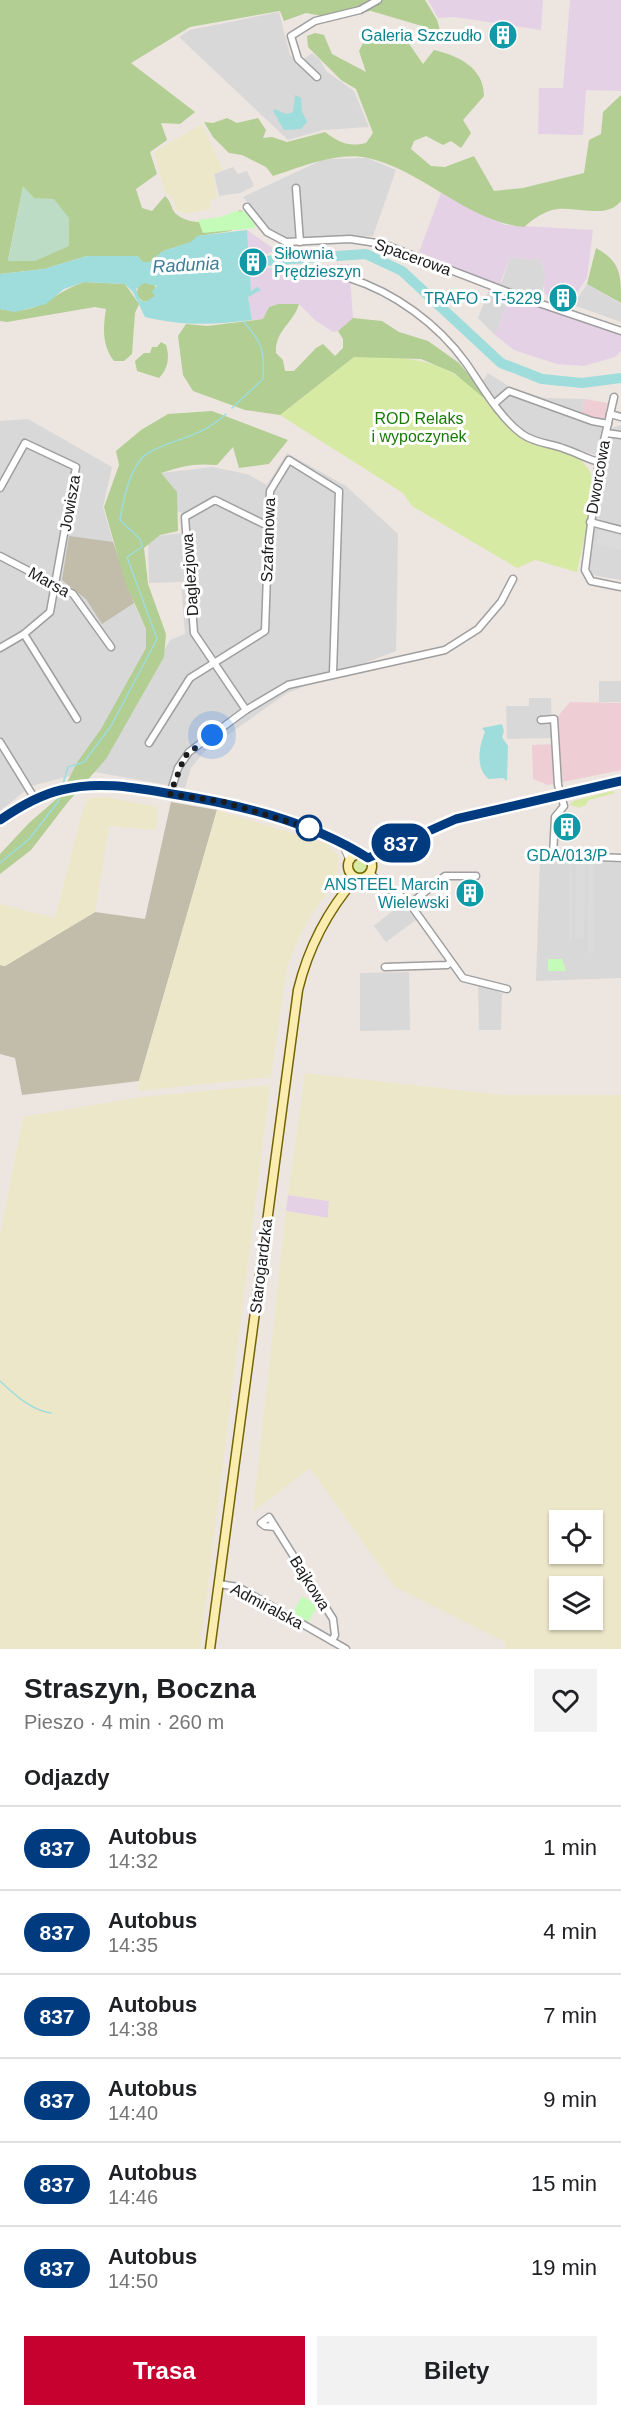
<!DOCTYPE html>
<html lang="pl">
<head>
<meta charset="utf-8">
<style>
	body { margin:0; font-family:Arial,sans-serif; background:#f2f2f2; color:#202124; height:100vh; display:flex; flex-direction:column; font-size:22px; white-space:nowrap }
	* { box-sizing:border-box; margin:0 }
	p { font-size:20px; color:#757577 }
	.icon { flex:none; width:33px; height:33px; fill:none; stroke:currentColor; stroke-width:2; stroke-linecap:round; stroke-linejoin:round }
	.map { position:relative; height:1649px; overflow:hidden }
	.drawer { display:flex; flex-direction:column; background:#fff; flex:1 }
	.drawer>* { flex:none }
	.badge { padding:0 12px; border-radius:20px; font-size:21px; line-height:39px }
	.fabs { position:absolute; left:549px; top:1510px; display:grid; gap:12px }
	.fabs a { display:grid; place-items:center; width:54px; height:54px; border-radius:0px; background:#fff; box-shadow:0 2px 4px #0004; font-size:30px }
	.you { position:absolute; width:30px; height:30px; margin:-15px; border:4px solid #fff; border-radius:50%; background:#1a73e8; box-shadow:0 0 0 9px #1a73e833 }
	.map>.badge { position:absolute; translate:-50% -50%; box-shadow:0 0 0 3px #fff }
	h2 { padding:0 24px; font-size:22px; line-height:54px }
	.round { display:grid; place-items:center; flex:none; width:63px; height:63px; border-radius:0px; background:#f2f2f2 }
	.headline { display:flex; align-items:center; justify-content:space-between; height:102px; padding:0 24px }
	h1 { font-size:28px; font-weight:600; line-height:45px }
	.action { display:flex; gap:12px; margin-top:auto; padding:12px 24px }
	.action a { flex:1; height:69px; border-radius:0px; background:#c6002f; color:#fff; font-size:24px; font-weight:600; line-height:69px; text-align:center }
	.action a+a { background:#f2f2f2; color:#202124 }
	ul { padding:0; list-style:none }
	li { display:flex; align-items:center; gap:18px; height:84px; padding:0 24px; border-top:2px solid #e0e0e0 }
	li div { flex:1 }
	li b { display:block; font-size:22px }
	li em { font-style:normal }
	li .badge { min-width:66px; font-weight:700; text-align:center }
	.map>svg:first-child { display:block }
	.residential { fill:#d9d8d8 }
	.commercial { fill:#efcdd4 }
	.industrial { fill:#e5d1e6 }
	.construction { fill:#c2bcab }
	.farmland { fill:#ede7ca; fill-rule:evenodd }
	.grass { fill:#d7eaa3 }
	.forest { fill:#b2ce93; fill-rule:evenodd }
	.wetland { fill:#bcdcc5 }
	.park { fill:#c4fbb9 }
	.parking { fill:#dbdbdb }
	.water { fill:#9edddc; fill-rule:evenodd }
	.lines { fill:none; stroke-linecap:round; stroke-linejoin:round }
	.stream { stroke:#9edddc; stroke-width:1.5 }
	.river { stroke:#9edddc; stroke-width:10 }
	.minor-casing { stroke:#9f9f9f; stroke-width:9 }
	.tertiary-casing { stroke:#9f9f9f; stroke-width:10 }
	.secondary-casing { stroke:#726401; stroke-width:11 }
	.minor { stroke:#fff; stroke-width:6 }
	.tertiary { stroke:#fff; stroke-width:8 }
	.secondary { stroke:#fbedb0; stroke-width:8 }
	.line-casing { stroke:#fff; stroke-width:14 }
	.line { stroke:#003b80; stroke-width:9 }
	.walk { stroke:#1b1b1b; stroke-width:6; stroke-dasharray:0 10.8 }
	.stop-dot { fill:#fff; stroke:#003b80; stroke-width:3 }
	.labels { text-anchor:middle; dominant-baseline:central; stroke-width:6; stroke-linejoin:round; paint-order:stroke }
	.culture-label { font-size:16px; fill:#0d838f; stroke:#fff; text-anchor:end }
	.street-label { font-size:16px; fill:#1b1b1b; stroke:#fff }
	.park-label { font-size:16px; fill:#197a08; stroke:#fff }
	.water-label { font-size:18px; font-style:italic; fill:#3e7e95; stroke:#fff }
</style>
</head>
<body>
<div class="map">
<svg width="621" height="1649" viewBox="0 0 621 1649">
	<rect width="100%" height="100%" fill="#ede5e0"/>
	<g class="residential">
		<path d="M279 12 290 55 298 63 312 53 320 60 326 71 354 91 369 127 323 130 288 140 179 37 190 30Z"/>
		<path d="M367 158 396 170 373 236 286 239 274 234 243 197 324 159Z"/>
		<path d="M233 167 238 174 247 171 254 186 240 193 219 196 214 174Z"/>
		<path d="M510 257 540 260 545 270V281L540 301 501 285Z"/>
		<path d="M587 284 621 304V322L573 305Z"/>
		<path d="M489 290 510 297 495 335 478 318Z"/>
		<path d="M488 373 513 389 544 398 585 399 581 417 603 423 596 455 530 437 503 411 481 383Z"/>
		<path d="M28 419 112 467 103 507 126 587 146 629 154 653 78 774 31 786 0 811V421Z"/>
		<path d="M621 425V580L592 575 588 561 612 428Z"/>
		<path d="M287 453 346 486 398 534 396 651 287 693 205 751 191 768 185 788 94 772 170 640 185 634 181 582 149 583 148 537 183 533 182 513 147 497 161 473 212 467 247 474 267 485Z"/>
		<rect x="599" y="681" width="22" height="21"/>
		<path d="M529 698H551L552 738 507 739 506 706H529Z"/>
		<path d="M540 860 621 863V978L536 981Z"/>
		<path d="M402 903 416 920 386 942 374 926Z"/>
		<path d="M409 972 410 1030 360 1031V973Z"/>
		<path d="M478 985 502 993 501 1030H479Z"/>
	</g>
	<g class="commercial">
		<path d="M585 399 608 403 603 423 581 417Z"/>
		<path d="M570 702 621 703V770L548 785 533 779 532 745 558 744V716Z"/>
	</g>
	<g class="industrial">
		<path d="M428 0H543L541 30 454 17 438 18Z"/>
		<path d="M570 0H621V91L586 90 583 135 538 134 539 88H563Z"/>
		<path d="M441 193 505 225 593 230 587 278 570 303 548 298 544 292 545 270 540 260 510 257 501 281 504 288 419 252Z"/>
		<path d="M247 230 274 249V251L260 256 264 268 349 264 353 318 338 331 333 332 316 321 299 304H278L269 307 263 319 252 320 248 297 260 289 251 293Z"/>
		<path d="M510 297 621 334V351L615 357 584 366 557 364 514 350 495 335Z"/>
		<path d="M288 1195 329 1201 328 1218 286 1211Z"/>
	</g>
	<g class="construction">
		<path d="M69 536 113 542 134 603 102 624 86 599 62 580Z"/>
		<path d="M171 802 217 810 139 1081 22 1095 15 1058 0 1054V965L5 966 95 912 145 919Z"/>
	</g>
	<g class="farmland">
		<path d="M202 124 223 170 213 174 217 197 210 201V209L186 214 176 210 173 199 165 192 154 152Z"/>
		<path d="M106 797 158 807 156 830 109 826 95 912 5 966 0 965V904L55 918 83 809 89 798Z"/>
		<path d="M217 810 328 844 339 857 337 880 314 911 299 937 287 967 271 1077 139 1091V1081Z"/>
		<path d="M305 1073 503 1095H621V1649H505V1642L395 1587 310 1468 253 1512 286 1211 328 1218 329 1201 288 1195ZM560 1521H592V1554H560ZM560 1587H592V1620H560Z"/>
		<path d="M270 1085 200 1649H0V1234L23 1117 141 1097Z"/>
	</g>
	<g class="grass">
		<path d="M354 357C422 357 447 359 497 409 506 417 511 431 521 437 540 450 576 447 589 470 600 488 581 550 577 572L535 560 517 568 412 506 403 493 280 415Z"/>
		<path d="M612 791 615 793 589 800 585 806H580L581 808 570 805 573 801Z"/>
		<circle cx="360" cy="867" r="7"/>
	</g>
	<g class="forest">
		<path d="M0 0H425L437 20 442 37 430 38 422 26 371 11 322 16 306 13 284 21 280 11 190 27 131 63 195 112 180 124 161 123 167 140 150 152 157 174 136 189 142 208 152 211 165 196C171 201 171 208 175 213 192 229 224 221 240 210L248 215 231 231 198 236 192 242 163 251 150 262H143L137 256H87L44 269 0 274ZM23 187 34 198 8 260Z"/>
		<path d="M369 31 380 32 387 38 393 34 403 35 423 64 434 50C459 56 484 68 484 96L463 120 471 133 461 148 451 141 443 145 426 136 414 141 411 149 431 166 445 167 474 156 494 191 523 188 584 173 589 140 601 134 603 112 621 95V201C605 221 575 204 552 210 542 213 532 220 524 227 466 221 424 171 368 158 339 151 301 167 273 176L266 167 242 155 229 153 213 137 204 122 213 123 227 118 237 123 258 118 266 130 263 138 272 137 287 142 325 132C340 143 348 147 366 143L373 133 356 89 341 80 308 47 307 36 315 33 324 35 332 54 366 72 359 51Z"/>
		<path d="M596 248C621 262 621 275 621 303L587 284Z"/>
		<path d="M84 282 125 284 139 304 135 313 132 354 124 361H114C102 345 103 328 106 309L95 307 7 322 0 321V309C39 317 51 293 84 282Z"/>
		<circle cx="147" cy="292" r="10"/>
		<path d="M278 304H299C293 324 275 330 276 353L283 360 285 371H294L316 348 323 344 335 356 343 348V339L338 331 353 318 382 321 399 332 428 341 459 363 498 410 454 373 421 359 354 357 280 415 245 410 193 391 183 375 178 336 186 324 207 326 263 319 269 307Z"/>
		<path d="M161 342 166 345C170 357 168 369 159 378L137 371 135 361 144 353H150L152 347H157Z"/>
		<path d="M212 411 288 440 269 464 239 468 233 447 217 465C195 463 181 466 161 473L177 492 178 531 160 535 144 548 148 584 166 634 164 657 106 759 68 802 31 850 0 874V854L29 823 60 796 78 761 101 729 146 648V629L125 582 104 507 119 465 116 451 141 430 168 414Z"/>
	</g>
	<path class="wetland" d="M23 186 34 198 54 199 69 218V246L35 261H8Z"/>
	<g class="park">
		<path d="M236 211 248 212 255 220V228L203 233 198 220 221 217Z"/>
		<path d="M548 959H562L566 971H548Z"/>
		<path d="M302 1596 318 1606 308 1622 293 1613Z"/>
	</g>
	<g class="parking">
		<path d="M599 531 621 536V550L596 544Z"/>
		<path d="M570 863H572V941H569Z"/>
		<path d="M588 863H594V952L588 953Z"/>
		<path d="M576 864H585L584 938H575Z"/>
	</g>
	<g class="water">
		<path d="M295 95 301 98 302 111 307 122 301 129 284 130 273 111 275 109 286 114 293 112Z"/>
		<path d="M247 230 251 291 257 287 261 290 248 297 252 320C214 325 183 326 145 317L133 292 125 284 84 282 64 289 46 304 15 312 0 309V274L44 269 87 256H137L143 262H150L163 251 191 242 197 236ZM144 283 157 286 152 291 155 296 145 302 140 300 136 289Z"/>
		<path d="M502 724 504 731 502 737 508 746 507 781 503 778 489 779C475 769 479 746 485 732L482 728Z"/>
	</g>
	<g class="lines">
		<g class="stream">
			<path d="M232 408 263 379C265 352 262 342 244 322"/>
			<path d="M63 784 68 767 84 762 111 726 157 639 127 557 142 547 140 539 120 520C123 501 130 464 148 453 176 437 199 439 226 414"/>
			<path d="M0 863 29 839 58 802 60 795"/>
			<path d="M0 1381C14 1394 32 1411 51 1413"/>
		</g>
		<path class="river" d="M236 263 366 254 402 271 501 363 542 379 582 383 621 378"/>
		<g class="minor-casing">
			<g id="minor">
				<path d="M317 77 298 59 291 36 315 21 360 10 378 0"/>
				<path d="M296 188 300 242"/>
				<path d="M247 207 267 232 286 242 350 239 383 244 518 296 621 331"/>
				<path d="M349 278C394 292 438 324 466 363 482 386 499 417 522 434 536 444 551 443 565 449 577 453 587 459 599 462"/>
				<path d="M614 397 599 462 585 570 591 581 621 587"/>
				<path d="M495 403 509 391 592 421 608 424"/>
				<path d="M610 414 621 417"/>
				<path d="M606 433 621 435"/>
				<path d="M0 488 25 443 76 467 50 612 24 634 0 648"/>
				<path d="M590 522 621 530"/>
				<path d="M0 556 73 594 111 647"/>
				<path d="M24 634 77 719"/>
				<path d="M246 710 194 633 185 517 215 500 268 526"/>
				<path d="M541 720 554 719 558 785 564 806 555 817 553 855 621 858"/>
				<path d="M0 742 35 799"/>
				<path d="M149 743 190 678 265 631 270 491 289 460 339 491 333 673"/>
				<path d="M170 794 178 768 189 752 246 710 288 685 445 650 478 629 501 602 513 579"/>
				<path d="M370 873 383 886"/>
				<path d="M365 878C380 889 397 888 410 904L445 876H476"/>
				<path d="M410 904 463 978 507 989"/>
				<path d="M385 967 447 965 451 962"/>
				<path d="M275 1527 265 1526 261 1523 269 1517 333 1619 335 1635 332 1641"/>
				<path d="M219 1584 238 1587 346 1649"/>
			</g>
		</g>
		<g class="tertiary-casing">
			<g id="tertiary">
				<path d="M0 820C25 802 52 789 83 786 141 780 315 815 358 854"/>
				<path d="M343 843 350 859"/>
			</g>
		</g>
		<g class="secondary-casing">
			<g id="secondary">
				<circle cx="360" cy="866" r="12"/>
				<path d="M368 858 456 819 621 781"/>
				<path d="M210 1649 298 990C308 949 328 910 356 878"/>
			</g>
		</g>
		<use href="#minor" class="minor"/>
		<use href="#tertiary" class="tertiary"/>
		<use href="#secondary" class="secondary"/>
	</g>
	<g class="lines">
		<g class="line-casing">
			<path id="line" d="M0 820C19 807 39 795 61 790 97 781 131 787 166 793 237 804 308 820 368 858L456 819 621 781"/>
		</g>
		<use href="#line" class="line"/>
		<path class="walk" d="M212 735 185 756 170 794 224 802 309 828"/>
	</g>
	<defs>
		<g id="building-disc" transform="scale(1.5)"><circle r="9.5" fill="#0f9aa8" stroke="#fff"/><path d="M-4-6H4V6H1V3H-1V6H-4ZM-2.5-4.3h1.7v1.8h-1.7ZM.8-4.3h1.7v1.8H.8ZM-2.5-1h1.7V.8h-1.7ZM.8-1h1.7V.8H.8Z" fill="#fff"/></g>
	</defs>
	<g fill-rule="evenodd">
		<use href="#building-disc" x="503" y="35"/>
		<use href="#building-disc" x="253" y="262"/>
		<use href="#building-disc" x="563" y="298"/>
		<use href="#building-disc" x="567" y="827"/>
		<use href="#building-disc" x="470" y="893"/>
	</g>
	<circle class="stop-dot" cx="309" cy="828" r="12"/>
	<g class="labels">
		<g class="culture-label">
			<text x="482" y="35">Galeria Szczudło</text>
			<text x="274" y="253" text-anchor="start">Siłownia<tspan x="274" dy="18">Prędzieszyn</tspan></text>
			<text x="542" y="298">TRAFO - T-5229</text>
			<text x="567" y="855" text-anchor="middle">GDA/013/P</text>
			<text x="449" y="884">ANSTEEL Marcin<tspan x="449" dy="18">Wielewski</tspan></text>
		</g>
		<g class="street-label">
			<text transform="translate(413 257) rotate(20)">Spacerowa</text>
			<text transform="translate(598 477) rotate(-80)">Dworcowa</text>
			<text transform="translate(70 503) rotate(-80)">Jowisza</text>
			<text transform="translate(268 540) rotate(-88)">Szafranowa</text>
			<text transform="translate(190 575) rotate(-94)">Daglezjowa</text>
			<text transform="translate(49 582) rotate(29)">Marsa</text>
			<text transform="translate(261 1266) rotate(-83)">Starogardzka</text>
			<text transform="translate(310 1583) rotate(58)">Bajkowa</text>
			<text transform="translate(267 1606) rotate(28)">Admiralska</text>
		</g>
		<g class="park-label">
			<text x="419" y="418">ROD Relaks<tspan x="419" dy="18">i wypoczynek</tspan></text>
		</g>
		<g class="water-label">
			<text transform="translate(186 265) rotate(-3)">Radunia</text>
		</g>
	</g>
</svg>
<div class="fabs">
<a><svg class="icon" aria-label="locate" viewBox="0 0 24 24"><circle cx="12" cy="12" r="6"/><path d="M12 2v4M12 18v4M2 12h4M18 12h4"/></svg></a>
<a><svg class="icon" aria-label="layers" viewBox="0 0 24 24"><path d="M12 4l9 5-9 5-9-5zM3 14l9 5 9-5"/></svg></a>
</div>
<div class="you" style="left:212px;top:735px"></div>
<b class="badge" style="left:401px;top:843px;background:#003b80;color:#fff">837</b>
</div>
<section class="drawer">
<div class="headline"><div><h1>Straszyn, Boczna</h1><p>Pieszo · 4 min · 260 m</p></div><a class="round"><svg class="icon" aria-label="heart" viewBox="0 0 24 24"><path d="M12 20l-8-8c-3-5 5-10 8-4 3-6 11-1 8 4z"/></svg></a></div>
<h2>Odjazdy</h2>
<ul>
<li><span class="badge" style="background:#003b80;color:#fff">837</span><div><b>Autobus</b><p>14:32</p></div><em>1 min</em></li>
<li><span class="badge" style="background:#003b80;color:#fff">837</span><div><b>Autobus</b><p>14:35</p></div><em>4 min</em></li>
<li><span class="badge" style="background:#003b80;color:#fff">837</span><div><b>Autobus</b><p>14:38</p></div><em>7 min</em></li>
<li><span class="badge" style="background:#003b80;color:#fff">837</span><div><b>Autobus</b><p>14:40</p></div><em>9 min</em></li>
<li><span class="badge" style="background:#003b80;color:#fff">837</span><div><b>Autobus</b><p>14:46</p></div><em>15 min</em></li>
<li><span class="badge" style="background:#003b80;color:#fff">837</span><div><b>Autobus</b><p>14:50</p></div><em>19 min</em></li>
</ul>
<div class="action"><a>Trasa</a><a>Bilety</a></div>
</section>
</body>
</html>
